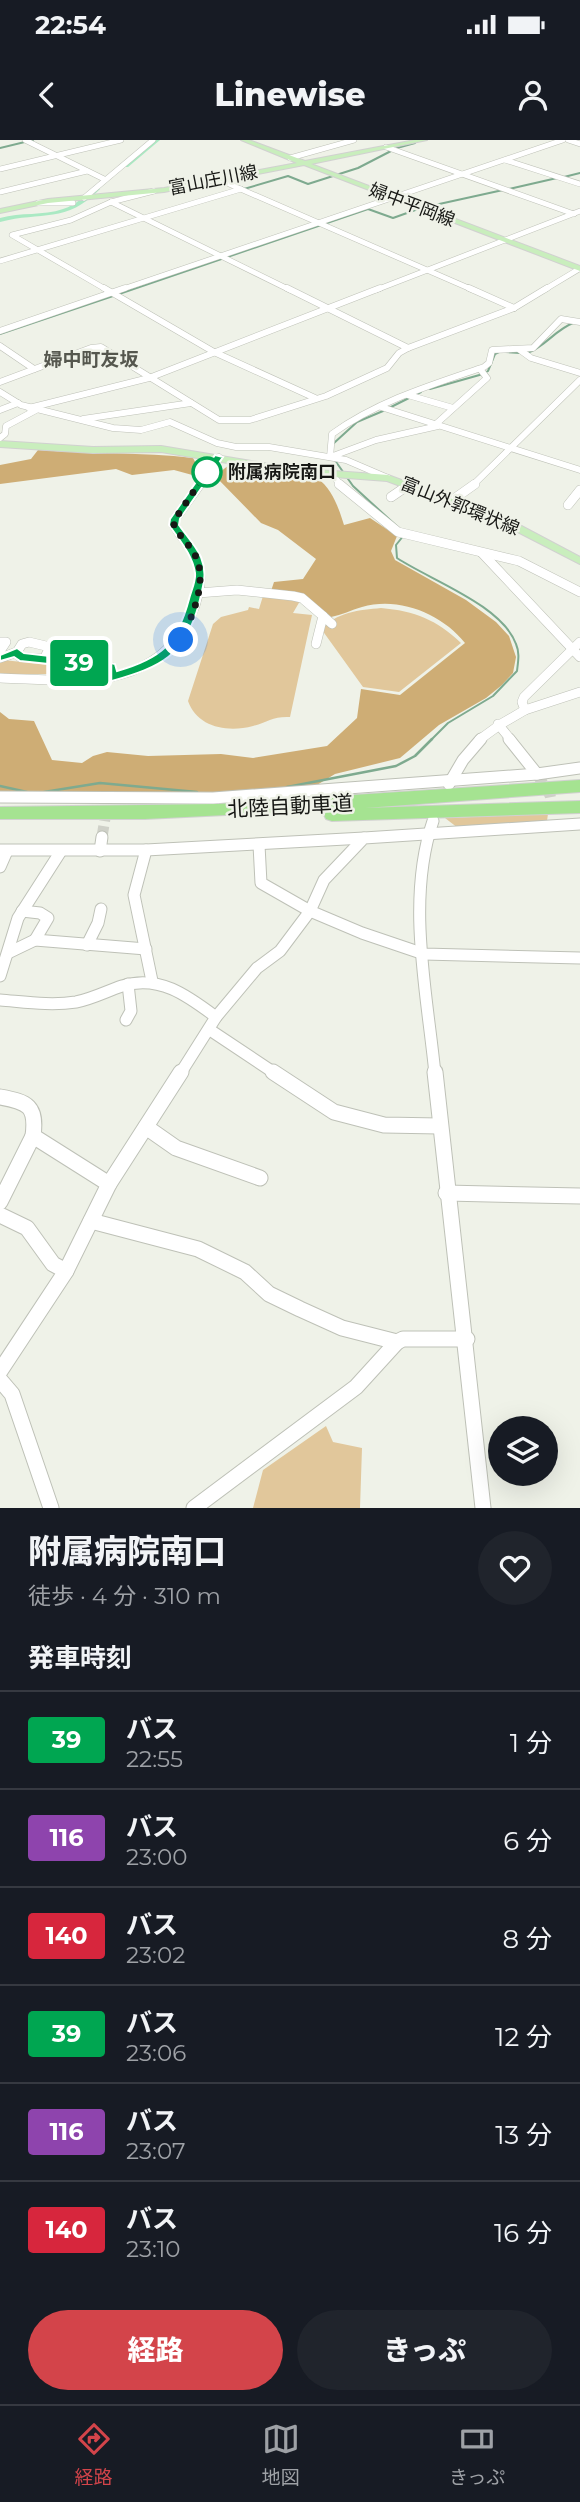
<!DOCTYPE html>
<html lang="ja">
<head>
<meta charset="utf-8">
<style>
	body { margin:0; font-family:Montserrat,"Noto Sans JP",sans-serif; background:#20242c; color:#f1f3f6; height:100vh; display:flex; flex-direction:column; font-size:26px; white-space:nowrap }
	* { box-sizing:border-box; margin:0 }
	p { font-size:23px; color:#9ea1a6 }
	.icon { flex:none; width:38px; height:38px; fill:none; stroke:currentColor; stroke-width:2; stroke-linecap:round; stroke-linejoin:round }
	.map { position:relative; height:1368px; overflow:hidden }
	.details { display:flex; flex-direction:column; background:#171b24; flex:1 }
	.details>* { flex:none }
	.badge { padding:0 14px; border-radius:5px; font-size:24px; line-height:46px }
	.tools { position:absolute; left:488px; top:1276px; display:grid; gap:14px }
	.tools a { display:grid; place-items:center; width:70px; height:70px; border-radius:50%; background:#171b24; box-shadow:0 7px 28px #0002; font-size:35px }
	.you { position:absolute; width:35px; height:35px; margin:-18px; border:5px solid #fff; border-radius:50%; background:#1a73e8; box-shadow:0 0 0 10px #1a73e833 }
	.map>.badge { position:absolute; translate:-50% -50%; box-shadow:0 0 0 4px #fff }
	h2 { padding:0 28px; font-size:26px; line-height:63px }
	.round { display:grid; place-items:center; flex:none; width:74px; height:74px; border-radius:37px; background:#20242c }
	.overview { display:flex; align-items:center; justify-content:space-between; height:119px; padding:0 28px }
	h1 { font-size:33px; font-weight:800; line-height:52px }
	.primary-button { display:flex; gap:14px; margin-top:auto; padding:14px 28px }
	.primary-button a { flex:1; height:80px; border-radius:42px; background:#d3444a; color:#fff; font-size:28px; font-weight:800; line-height:80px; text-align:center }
	.primary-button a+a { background:#20242c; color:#f1f3f6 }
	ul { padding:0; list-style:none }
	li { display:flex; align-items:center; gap:21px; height:98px; padding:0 28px; border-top:2px solid #363941 }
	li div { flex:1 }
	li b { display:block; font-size:26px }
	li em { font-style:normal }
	li .badge { min-width:77px; font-weight:700; text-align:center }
	.status { display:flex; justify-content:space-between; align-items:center; height:49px; padding:0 35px; background:#171b24; direction:ltr }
	.status svg { height:19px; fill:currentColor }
	header { display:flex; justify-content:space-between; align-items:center; height:91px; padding:0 28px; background:#171b24; font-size:32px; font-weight:800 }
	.tabs { display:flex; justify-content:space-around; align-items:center; height:98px; border-top:2px solid #363941; background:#171b24; font-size:19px; color:#9ea1a6 }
	.tabs a { display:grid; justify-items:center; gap:4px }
	.tabs .on { color:#d3444a }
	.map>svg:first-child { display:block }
	.green { fill:#e1c79b }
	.forest { fill:#cead75 }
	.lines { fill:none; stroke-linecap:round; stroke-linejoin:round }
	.stream-far1 { stroke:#7eaa8f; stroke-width:2 }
	.stream { stroke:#7eaa8f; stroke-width:2.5 }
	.river { fill:#aae9c3; fill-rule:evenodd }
	.minor-tunnel { stroke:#cfd1c8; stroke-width:11; stroke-dasharray:11 5; stroke-linecap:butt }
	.minor-far4-casing { stroke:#bec1b7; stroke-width:6 }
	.minor-far3-casing { stroke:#bec1b7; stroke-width:7 }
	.minor-far2-casing { stroke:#bec1b7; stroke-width:10 }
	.minor-far1-casing { stroke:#bec1b7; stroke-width:13 }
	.minor-casing { stroke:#bec1b7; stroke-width:17 }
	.major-casing { stroke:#d1d1d0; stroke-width:2 }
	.highway-casing { stroke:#d1d1d0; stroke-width:2 }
	.minor-far4 { stroke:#fff; stroke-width:5 }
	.minor-far3 { stroke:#fff; stroke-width:6 }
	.minor-far2 { stroke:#fff; stroke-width:9 }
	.minor-far1 { stroke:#fff; stroke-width:11 }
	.minor { stroke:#fff; stroke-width:15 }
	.major { fill:#c9eebd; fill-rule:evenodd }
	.highway { fill:#a5e391; fill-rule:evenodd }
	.line { fill:#00a651; stroke:#fff; stroke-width:2 }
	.walk { stroke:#171815; stroke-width:7; stroke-dasharray:0 12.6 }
	.stop-dot { fill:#fff; stroke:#00a651; stroke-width:3.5 }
	.labels { text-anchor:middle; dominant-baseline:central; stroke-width:5; stroke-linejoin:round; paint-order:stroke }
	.far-street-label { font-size:18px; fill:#171815; stroke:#eff2e8 }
	.far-stop-label { font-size:18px; font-weight:bold; fill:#171815; stroke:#eff2e8; text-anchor:start }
	.far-neighbourhood-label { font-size:19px; font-weight:bold; fill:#55574e; stroke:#eff2e8 }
	.street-label { font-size:21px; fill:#171815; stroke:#eff2e8 }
</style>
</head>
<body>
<div class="status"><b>22:54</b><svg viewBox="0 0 49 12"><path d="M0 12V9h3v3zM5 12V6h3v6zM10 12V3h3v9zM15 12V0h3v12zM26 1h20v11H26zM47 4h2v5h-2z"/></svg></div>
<header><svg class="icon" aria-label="back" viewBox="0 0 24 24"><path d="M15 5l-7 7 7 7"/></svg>Linewise<svg class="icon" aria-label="person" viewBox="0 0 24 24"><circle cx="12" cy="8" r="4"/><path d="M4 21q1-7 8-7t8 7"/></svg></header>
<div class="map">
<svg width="580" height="1368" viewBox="0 0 580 1368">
	<rect width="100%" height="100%" fill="#eff2e8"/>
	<g class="green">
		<path d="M263 456 300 461 293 473 312 475 290 577C274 576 267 582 253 586 227 593 197 587 188 561L213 484 221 477 248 470 249 467 259 469Z"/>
		<path d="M381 468C415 471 437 480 461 503L399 552 363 547 322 490C335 472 360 470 381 468Z"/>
		<path d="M3 520 98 530 101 534H0V521Z"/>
		<path d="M548 674 547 681 458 688 445 678Z"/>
		<path d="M326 1286 333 1302 362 1308 360 1368H253L263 1330Z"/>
	</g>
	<g class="forest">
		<path d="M38 310C90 314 142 312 193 318L199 329 196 336 174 330 132 335 116 329 0 344V325L31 319Z"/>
		<path d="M229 325C244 325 307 332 317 338 332 348 339 369 344 385L370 378 397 396 391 411 395 420 466 460 496 482 509 496 516 517 513 533 502 545 486 558 439 585 400 618 335 634 312 648 228 653 0 652V572L9 579 34 581 52 620 82 623 93 616 107 612 148 616 221 614 253 618 327 606 357 578 361 549 400 555 465 503C442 474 399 456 362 467 351 470 342 475 331 477L305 457 271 451 274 442 303 439 316 419 278 390 261 383 215 336Z"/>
	</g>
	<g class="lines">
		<g class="stream-far1">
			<path d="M0 8 33 0"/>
			<path d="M397 8 415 3 414 0"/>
			<path d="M564 37 580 33"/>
			<path d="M244 49 288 36 308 44 358 28 391 11"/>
			<path d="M509 49 557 38"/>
			<path d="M119 154 368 69 393 78 421 68 503 50"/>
			<path d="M0 194 113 156"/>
			<path d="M506 212 520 213"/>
			<path d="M527 213C545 207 555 190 573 183"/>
			<path d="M430 249 483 234 488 231 495 214 499 212"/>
			<path d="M389 268 421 252"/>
			<path d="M334 303 357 282 383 271"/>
			<path d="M334 319 353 346 401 390"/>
			<path d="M404 395 396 405 397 418C430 440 502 465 516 504 520 513 518 522 517 531L493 556 448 583 431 600"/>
		</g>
		<g class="stream">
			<path d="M0 646 27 652"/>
			<path d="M287 647 396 626 415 616 432 599"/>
			<path d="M44 652 100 643 197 652"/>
		</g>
		<g class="river">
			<path d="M153 0H160L128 27H124V25Z"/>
			<path d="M97 47 100 49C66 84 42 71 0 82V78C21 72 43 76 63 69 77 65 85 54 97 47Z"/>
		</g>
		<g class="minor-tunnel">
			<path d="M537 634 550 655 554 676"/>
			<path d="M102 697 107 666"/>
		</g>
		<g class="minor-far4-casing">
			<g id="minor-far4">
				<path d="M25 0 104 39"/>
				<path d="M568 0 580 4"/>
				<path d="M386 7 574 74"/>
				<path d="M290 18 354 0"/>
				<path d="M505 20 580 44"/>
				<path d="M0 29 121 0"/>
				<path d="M220 40 473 150"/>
				<path d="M0 52 87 31"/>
				<path d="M84 58 153 0"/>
				<path d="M111 62 290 150"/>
				<path d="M111 62 154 51"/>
				<path d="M38 63H73"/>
				<path d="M0 121 241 49"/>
				<path d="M107 150 12 95 71 80 111 62"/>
				<path d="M120 150 563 0"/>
				<path d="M376 150 580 71"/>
				<path d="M544 150 579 129"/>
			</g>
		</g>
		<g class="minor-far3-casing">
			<g id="minor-far3">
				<path d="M104 148 214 212 315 258"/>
				<path d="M287 148 408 208"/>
				<path d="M469 148 514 168"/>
				<path d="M0 191 125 148"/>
				<path d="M0 206 34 229"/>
				<path d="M520 210 531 218 580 233"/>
				<path d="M0 242 91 208 101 207 219 280H250L326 256 387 228 399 213 408 208 514 168 547 148"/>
				<path d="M0 252 21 265 113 288 141 290 170 282 217 303 236 307H269L346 320 388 338"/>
				<path d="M408 255 453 268"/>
				<path d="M381 267 580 330"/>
				<path d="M29 268 149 238 380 148"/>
				<path d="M0 270 18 263"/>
				<path d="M83 279 191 263"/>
				<path d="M436 284 487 238 480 229"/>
				<path d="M0 298 5 294 6 286 36 270"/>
				<path d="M333 316 376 300 438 286"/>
				<path d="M330 317 332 294C378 261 431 245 484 227L489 223 492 210 533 208 561 179 580 182"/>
				<path d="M332 335 341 345"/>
				<path d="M199 345 219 317"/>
				<path d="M473 345 580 240"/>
			</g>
		</g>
		<g class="minor-far2-casing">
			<g id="minor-far2">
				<path d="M339 344 398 392 519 421 580 452"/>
				<path d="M391 357 410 344"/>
				<path d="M451 361 475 344"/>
				<path d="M568 365 580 350"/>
				<path d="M482 413 580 517"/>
				<path d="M198 453 237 450 293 456 302 458 323 476"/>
				<path d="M0 502H6L0 511"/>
				<path d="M29 502 50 507 44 519 20 517 17 512 22 504Z"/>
				<path d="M316 504 323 476 332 484"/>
				<path d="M0 518 17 512"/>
				<path d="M44 519 111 527 112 537"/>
				<path d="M0 538C72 540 152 554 190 478 197 463 203 442 199 426 195 410 182 399 174 385L175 379 200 344"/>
				<path d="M525 570 580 552"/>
				<path d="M498 584 511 600"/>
				<path d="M479 600 501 584 525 570 522 562 524 557 580 502"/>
			</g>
		</g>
		<g class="minor-far1-casing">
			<g id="minor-far1">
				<path d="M509 599 537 634"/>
				<path d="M449 644 463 620 481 599"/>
				<path d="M0 657 213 658 537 634 580 628"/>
				<path d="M433 681C406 760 427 852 435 934"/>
				<path d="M259 705 261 743 310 771 362 793 424 814 580 818"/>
				<path d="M0 710H146L364 698"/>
				<path d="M146 710 134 755 152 841"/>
				<path d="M100 711 102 697"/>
				<path d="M0 727 7 711"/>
				<path d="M22 771 40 773 48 778 35 800"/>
				<path d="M87 805 98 783 101 769"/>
				<path d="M8 813 35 800 146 809"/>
				<path d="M0 836 18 778 61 711"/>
				<path d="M0 860C25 862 51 866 76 862 92 859 107 851 122 846 159 834 188 856 216 877"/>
				<path d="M126 880 131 871 128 844"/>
				<path d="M210 890 276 934"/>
				<path d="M180 934 216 877 257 828 280 811 310 771 324 740 364 698 580 684"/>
			</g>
		</g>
		<g class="minor-casing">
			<g id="minor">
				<path d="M273 932 334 972 384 985 439 986"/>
				<path d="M435 932 483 1368"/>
				<path d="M0 957C28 962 37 966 33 996"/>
				<path d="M146 987 176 1008 260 1038"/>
				<path d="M446 1053 580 1056"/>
				<path d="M0 1062 33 996 109 1044"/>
				<path d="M0 1075 27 1088 53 1124 66 1131"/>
				<path d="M91 1081 198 1109 245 1132 269 1154 300 1169 342 1188 397 1202 403 1199H467"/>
				<path d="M0 1231 66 1131 109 1044 181 932"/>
				<path d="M0 1240 12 1254 51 1368"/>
				<path d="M194 1368 356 1247 397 1202"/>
			</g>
		</g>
		<g class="major-casing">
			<g id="major">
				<path d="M241 0H249L305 21 415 0H427L311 24 580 126V131L304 25 164 52 48 63 0 73V69L48 59 164 48 297 23Z"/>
				<path d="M0 301 93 307 161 306 294 328 388 335 512 381 580 417V424L504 385 387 341 294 334 161 312 93 313 0 307Z"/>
			</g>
		</g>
		<g class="highway-casing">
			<path id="highway" d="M580 640V652L365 668 580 661V673L332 681 326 679 324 675 328 670 145 679H0V667L218 664Z"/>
		</g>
		<use href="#minor-far4" class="minor-far4"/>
		<use href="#minor-far3" class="minor-far3"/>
		<use href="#minor-far2" class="minor-far2"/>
		<use href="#minor-far1" class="minor-far1"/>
		<use href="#minor" class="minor"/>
		<use href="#major" class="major"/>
		<use href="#highway" class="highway"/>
	</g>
	<path class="line" d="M215 315 223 317 180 379 179 385C186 395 196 406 201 417 208 434 203 446 199 464 185 516 161 527 112 541L108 540 105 530 20 521 14 517 0 521V515L17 508 24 513 111 523 115 524 117 531C162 518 177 504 189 459 191 451 196 441 195 433 192 414 179 400 169 385L170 379Z"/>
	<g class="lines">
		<path class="walk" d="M181 500C193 474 209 440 194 413 188 403 179 396 174 385L175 379 207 332"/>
	</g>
	<circle class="stop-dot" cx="207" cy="332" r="14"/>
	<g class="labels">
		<g class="far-street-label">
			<text transform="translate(213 40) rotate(-11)">富山庄川線</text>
			<text transform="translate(412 65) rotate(21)">婦中平岡線</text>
			<text transform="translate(460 366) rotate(22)">富山外郭環状線</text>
		</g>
		<g class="far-stop-label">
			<text x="228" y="332">附属病院南口</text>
		</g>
		<g class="far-neighbourhood-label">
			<text x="91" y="219">婦中町友坂</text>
		</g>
		<g class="street-label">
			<text transform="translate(290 666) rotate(-3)">北陸自動車道</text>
		</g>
	</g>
</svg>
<div class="tools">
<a><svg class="icon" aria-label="layers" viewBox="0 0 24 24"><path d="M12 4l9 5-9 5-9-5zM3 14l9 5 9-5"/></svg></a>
</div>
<div class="you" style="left:181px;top:500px"></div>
<b class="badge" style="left:79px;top:523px;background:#00a651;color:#fff">39</b>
</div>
<section class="details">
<div class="overview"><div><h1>附属病院南口</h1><p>徒歩 · 4 分 · 310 m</p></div><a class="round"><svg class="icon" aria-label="heart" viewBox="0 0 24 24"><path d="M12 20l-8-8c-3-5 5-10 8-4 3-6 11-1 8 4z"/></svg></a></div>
<h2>発車時刻</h2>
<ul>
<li><span class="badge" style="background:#00a651;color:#fff">39</span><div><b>バス</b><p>22:55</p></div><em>1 分</em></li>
<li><span class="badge" style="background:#8e44ad;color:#fff">116</span><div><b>バス</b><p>23:00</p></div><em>6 分</em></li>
<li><span class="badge" style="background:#d7263d;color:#fff">140</span><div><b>バス</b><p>23:02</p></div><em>8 分</em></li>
<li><span class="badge" style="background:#00a651;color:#fff">39</span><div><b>バス</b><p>23:06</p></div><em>12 分</em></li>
<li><span class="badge" style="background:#8e44ad;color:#fff">116</span><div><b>バス</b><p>23:07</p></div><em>13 分</em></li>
<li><span class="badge" style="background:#d7263d;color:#fff">140</span><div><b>バス</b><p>23:10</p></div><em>16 分</em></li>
</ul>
<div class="primary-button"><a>経路</a><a>きっぷ</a></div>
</section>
<nav class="tabs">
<a class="on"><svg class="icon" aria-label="directions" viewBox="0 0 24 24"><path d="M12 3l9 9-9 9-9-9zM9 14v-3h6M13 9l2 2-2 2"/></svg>経路</a>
<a><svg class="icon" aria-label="map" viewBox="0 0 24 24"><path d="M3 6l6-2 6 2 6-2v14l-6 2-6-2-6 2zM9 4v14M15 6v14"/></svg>地図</a>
<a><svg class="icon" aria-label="tickets" viewBox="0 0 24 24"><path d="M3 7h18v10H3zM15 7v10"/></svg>きっぷ</a>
</nav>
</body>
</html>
